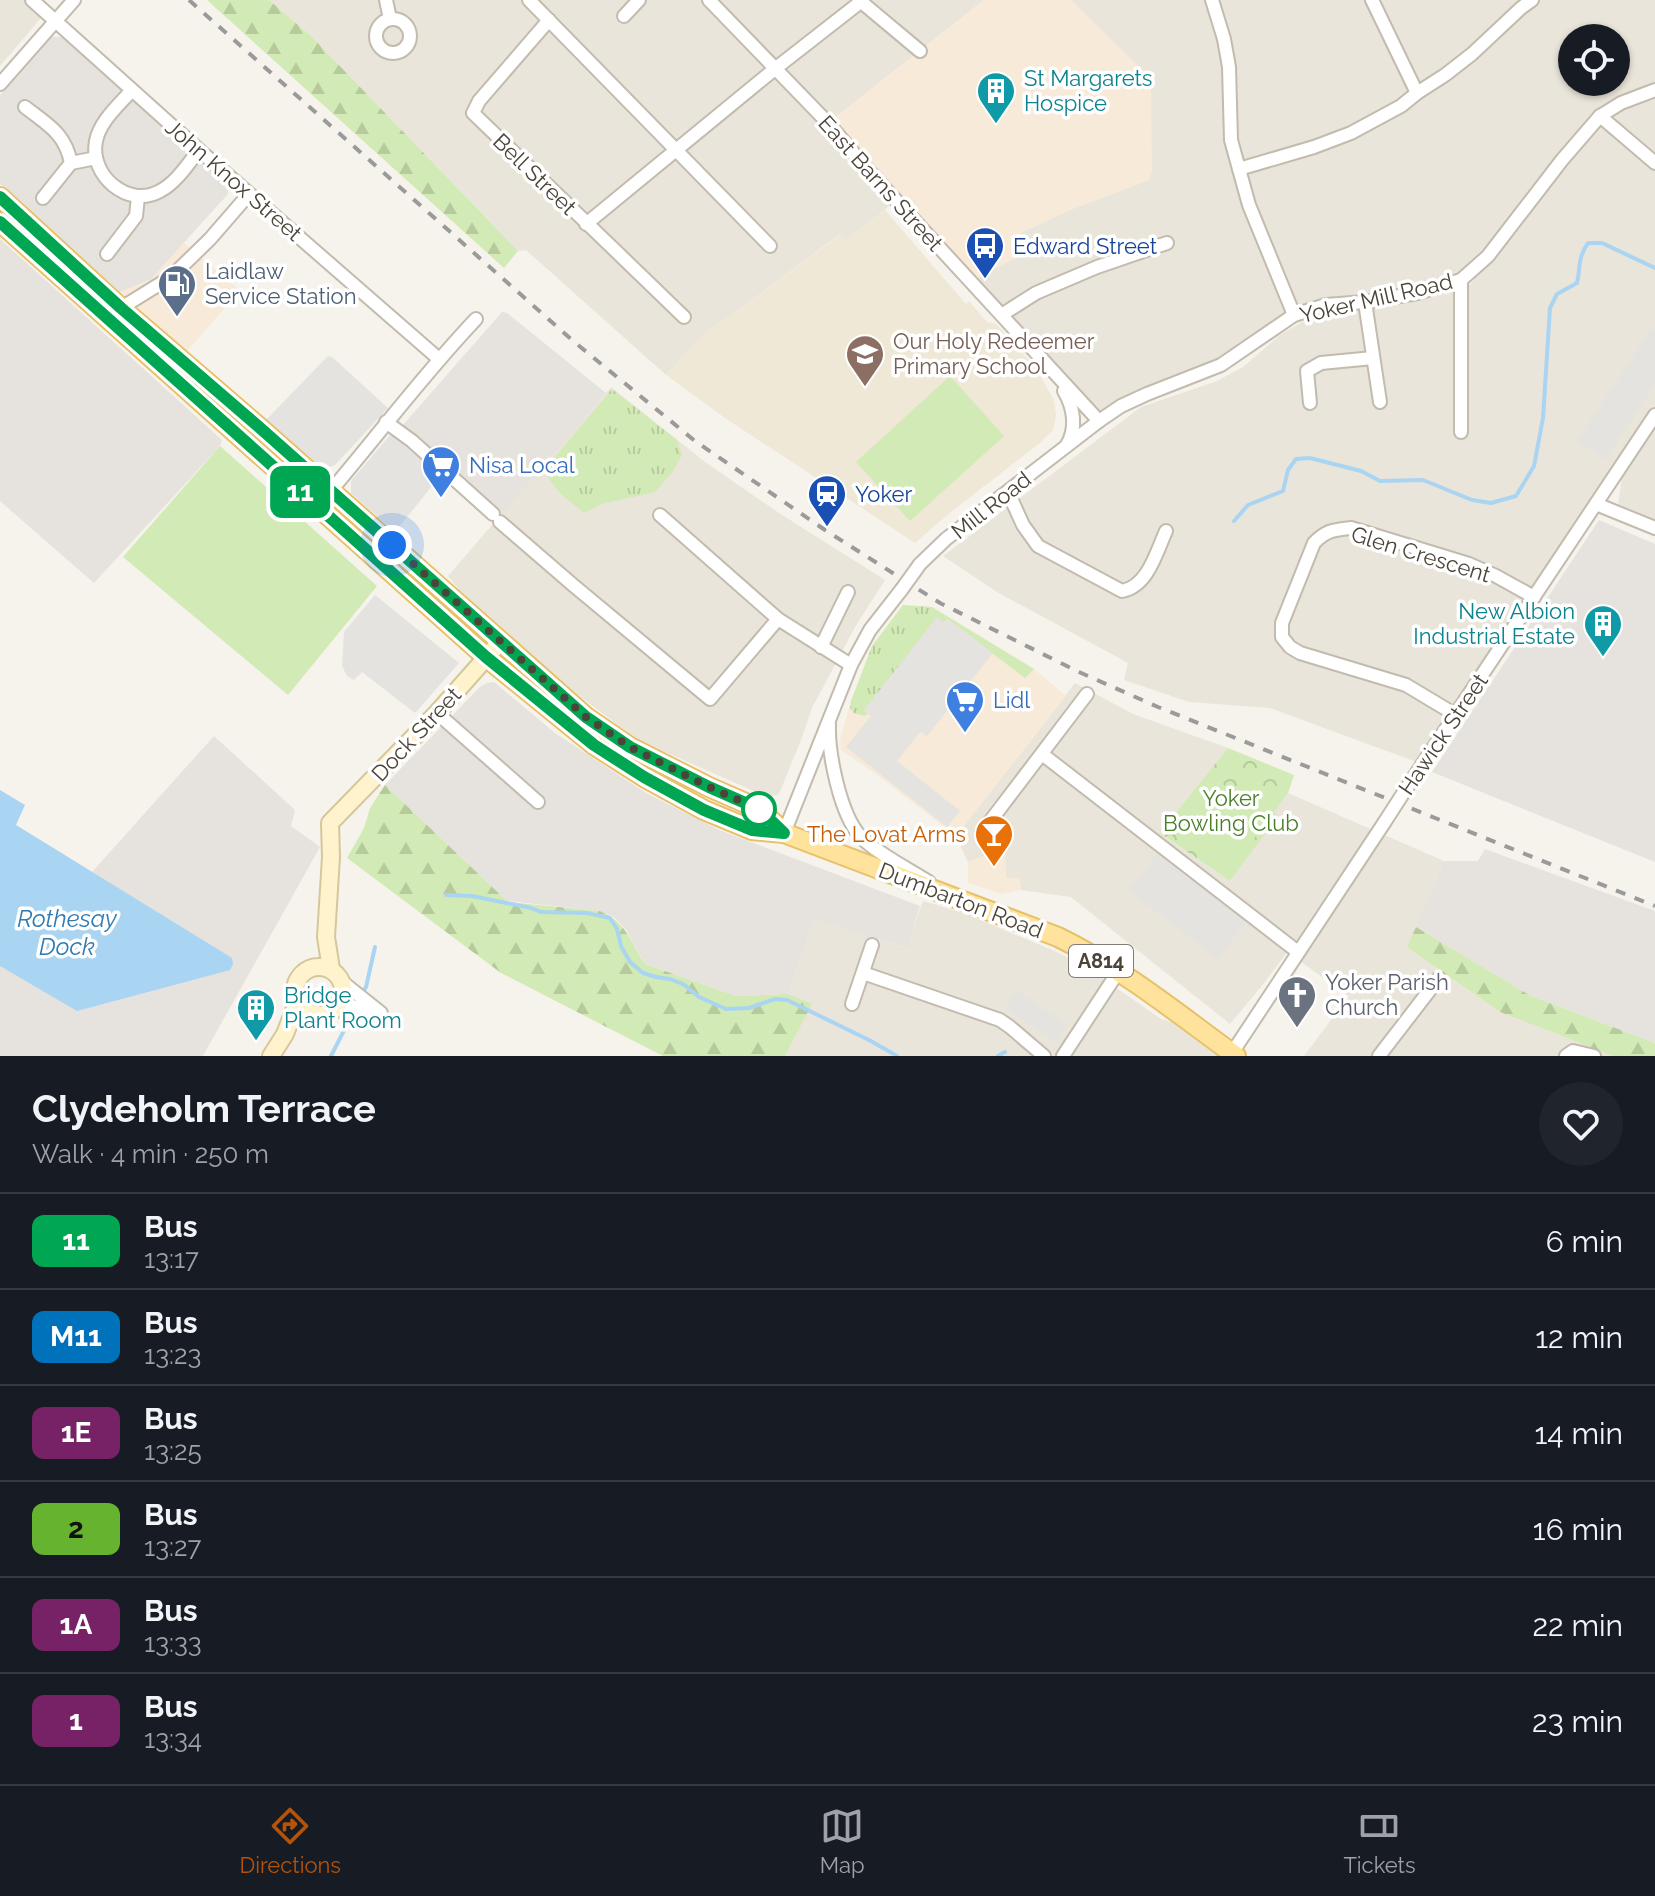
<!DOCTYPE html>
<html lang="en">
<head>
<meta charset="utf-8">
<style>
	body { margin:0; font-family:Raleway,sans-serif; background:#20242c; color:#f1f3f6; height:100vh; display:flex; flex-direction:column; font-size:30px; white-space:nowrap }
	* { box-sizing:border-box; margin:0 }
	p { font-size:26px; color:#9ea1a6 }
	.icon { flex:none; width:44px; height:44px; fill:none; stroke:currentColor; stroke-width:2; stroke-linecap:round; stroke-linejoin:round }
	.map { position:relative; height:1056px; overflow:hidden }
	.details { display:flex; flex-direction:column; background:#171b24; flex:1 }
	.details>* { flex:none }
	.badge { padding:0 16px; border-radius:12px; font-size:28px; line-height:52px }
	.controls { position:absolute; left:1558px; top:24px; display:grid; gap:16px }
	.controls a { display:grid; place-items:center; width:72px; height:72px; border-radius:50%; background:#171b24; box-shadow:0 2px 6px #0004; font-size:40px }
	.you { position:absolute; width:40px; height:40px; margin:-20px; border:6px solid #fff; border-radius:50%; background:#1a73e8; box-shadow:0 0 0 12px #1a73e833 }
	.map>.badge { position:absolute; translate:-50% -50%; box-shadow:0 0 0 4px #fff }
	.round { display:grid; place-items:center; flex:none; width:84px; height:84px; border-radius:42px; background:#20242c }
	.head { display:flex; align-items:center; justify-content:space-between; height:136px; padding:0 32px }
	h1 { font-size:38px; font-weight:700; line-height:60px }
	ul { padding:0; list-style:none }
	li { display:flex; align-items:center; gap:24px; height:96px; padding:0 32px; border-top:2px solid #363941 }
	li div { flex:1 }
	li b { display:block; font-size:30px }
	li em { font-style:normal }
	li .badge { min-width:88px; font-weight:700; text-align:center }
	.tabs { display:flex; justify-content:space-around; align-items:center; height:112px; border-top:2px solid #363941; background:#171b24; font-size:22px; color:#9ea1a6 }
	.tabs a { display:grid; justify-items:center; gap:4px }
	.tabs .current { color:#b45309 }
	.map>svg:first-child { display:block }
	.residential { fill:#eae5da; fill-rule:evenodd }
	.commercial { fill:#f7ead8 }
	.industrial { fill:#e6e2dd }
	.education { fill:#efe8d6 }
	.grass { fill:url(#grass-tufts) }
	.forest { fill:url(#forest-firs) }
	.park { fill:url(#park-crowns) }
	.pitch { fill:#d2eab5 }
	.parking { fill:#e5e3e0 }
	.water { fill:#a9d4f2 }
	.lines { fill:none; stroke-linecap:round; stroke-linejoin:round }
	.stream { stroke:#a9d4f2; stroke-width:4 }
	.street-casing { stroke:#c2bbae; stroke-width:16 }
	.secondary-casing { stroke:#d6c79b; stroke-width:20 }
	.primary-casing { stroke:#e6c16a; stroke-width:22 }
	.street { stroke:#fff; stroke-width:12 }
	.secondary { stroke:#fff3cd; stroke-width:16 }
	.primary { stroke:#ffe39c; stroke-width:18 }
	.rail { stroke:#9a9a9a; stroke-width:4; stroke-dasharray:10 10; stroke-linecap:butt }
	.street-bridge-casing { stroke:#c2bbae; stroke-width:16; stroke-linecap:butt }
	.street-bridge { stroke:#fff; stroke-width:12 }
	.line-casing { stroke:#fff; stroke-width:18 }
	.line { stroke:#00a651; stroke-width:12 }
	.walk { stroke:#4b4439; stroke-width:8; stroke-dasharray:0 14.4 }
	.stop-dot { fill:#fff; stroke:#00a651; stroke-width:4 }
	.labels { text-anchor:middle; dominant-baseline:central; stroke-width:7; stroke-linejoin:round; paint-order:stroke }
	.shield { fill:#fff; stroke:#817c74; stroke-width:2 }
	.shield-label { font-size:20px; font-weight:bold; fill:#4b4439 }
	.culture-label { font-size:22px; fill:#0d838f; stroke:#fff; text-anchor:start }
	.street-label { font-size:22px; fill:#4b4439; stroke:#fff }
	.transit-label { font-size:22px; fill:#164399; stroke:#fff; text-anchor:start }
	.service-label { font-size:22px; fill:#4e5e75; stroke:#fff; text-anchor:start }
	.education-label { font-size:22px; fill:#785e54; stroke:#fff; text-anchor:start }
	.shop-label { font-size:22px; fill:#366cbe; stroke:#fff; text-anchor:start }
	.park-label { font-size:22px; fill:#4a7f2a; stroke:#fff }
	.food-label { font-size:22px; fill:#c56008; stroke:#fff; text-anchor:end }
	.worship-label { font-size:22px; fill:#5b616d; stroke:#fff; text-anchor:start }
	.water-label { font-size:24px; font-style:italic; fill:#2e7ab2; stroke:#fff }
</style>
</head>
<body>
<div class="map">
<svg width="1655" height="1056" viewBox="0 0 1655 1056">
	<defs>
		<pattern id="grass-tufts" width="24" height="20" patternUnits="userSpaceOnUse" patternTransform="scale(2)"><rect width="24" height="20" fill="#d2eab5"/><path d="M3 7l-1-3M5 7V3M7 7l1-3M15 17l-1-3M17 17v-4M19 17l1-3" fill="none" stroke="#b6ca9c"/></pattern>
		<pattern id="forest-firs" width="22" height="20" patternUnits="userSpaceOnUse" patternTransform="scale(2)"><rect width="22" height="20" fill="#d2eab5"/><path d="M5 1l3.5 6h-7zM16 11l3.5 6h-7z" fill="#b6ca9c"/></pattern>
		<pattern id="park-crowns" width="20" height="18" patternUnits="userSpaceOnUse" patternTransform="scale(2)"><rect width="20" height="18" fill="#d2eab5"/><path d="M2 6a3 3 0 1 1 6 0M12 15a3 3 0 1 1 6 0" fill="none" stroke="#b6ca9c"/></pattern>
	</defs>
	<rect width="100%" height="100%" fill="#f6f3ec"/>
	<g class="residential">
		<path d="M0 0H32L46 12 0 66Z"/>
		<path d="M269 0H984L828 123 894 199 885 210 846 240 839 235 744 306 705 333 666 375 526 250 518 251 310 35Z"/>
		<path d="M1071 0H1655V522L1618 505 1624 461 1591 498 1534 597 1422 764 1270 708 1189 702 1124 680 1128 663 997 592 943 556 1141 407 1217 381 1243 367 1280 335 1302 322 1336 312 1419 300 1471 284 1486 259 1461 280 1310 309 1221 365 1099 421 971 283 983 275 1018 234 1072 209 1149 180 1151 79ZM1572 38H1616V82H1572Z"/>
		<path d="M611 387 705 462 779 513 885 580 855 627 812 708 801 740 779 794 774 796 763 795 640 741 578 695 496 626 467 599 448 576Z"/>
		<path d="M1075 683 1133 714 1228 748 1161 834 1230 881 1277 816 1273 813 1288 793 1444 861 1408 947 1500 1012 1613 1056H1304L1349 996 1287 952 1265 982 1230 1024 1071 897 1021 890 1019 878 1006 879 1004 849 968 862 956 836Z"/>
		<path d="M923 901 964 913 1057 952 1092 971 1161 1019 1171 1022 1217 1056H785L811 1005 788 994 814 917 906 948Z"/>
	</g>
	<g class="commercial">
		<path d="M984 0H1071L1151 79 1152 171 1149 180 1072 209 1019 233 1027 252 983 275 971 283 828 123Z"/>
		<path d="M184 243 240 290 187 351 120 292 151 279Z"/>
		<path d="M903 605 932 607 1034 669 1066 696 956 836 877 775 841 750 840 740 851 701 872 646Z"/>
		<path d="M1005 848 1006 878H1019L1021 890 1001 894 968 883V862Z"/>
	</g>
	<g class="industrial">
		<path d="M51 37H62L228 184V194L151 279 120 292 0 184V95Z"/>
		<path d="M0 239 222 440 220 446 94 583 0 501Z"/>
		<path d="M502 312 507 313 606 393 502 514 402 426Z"/>
		<path d="M1599 520 1655 544V862L1432 772Z"/>
		<path d="M494 682 555 733 646 793 719 830 920 906 907 948 814 918 788 994 736 996 645 964 626 930 614 917 600 911 507 901 385 785 480 687 487 683Z"/>
		<path d="M214 736 295 810 291 826 320 847 203 1056H0V965L231 958 92 872Z"/>
		<path d="M1485 849 1655 911V1043L1531 996 1416 927 1444 861H1478Z"/>
	</g>
	<path class="education" d="M885 210 966 304 969 301 987 322 996 324 1035 367 1054 400 1056 416 1053 430 1040 443 951 512 915 543 725 418 666 375 705 333 744 306 840 235 846 240Z"/>
	<g class="grass">
		<path d="M612 389 677 440 682 455 673 471 655 492 602 504 584 513C569 500 551 489 545 469Z"/>
		<path d="M903 605 932 607 1034 669 1025 678 947 619 864 710 868 714 864 716 854 713 850 708 851 701 872 646Z"/>
	</g>
	<g class="forest">
		<path d="M207 0H269L310 35 518 251 504 268Z"/>
		<path d="M385 785 508 902 600 911C626 922 631 942 645 964L736 996 788 994 812 1004 785 1056H663L501 973 347 858 364 828 370 808Z"/>
		<path d="M1416 927 1531 996 1655 1043V1056H1613L1500 1012 1407 947Z"/>
	</g>
	<path class="park" d="M1228 748 1294 775 1288 793 1274 812 1278 816 1230 881 1160 833Z"/>
	<g class="pitch">
		<path d="M950 376 1004 436 910 521 856 462Z"/>
		<path d="M220 446 377 586 288 695 123 557Z"/>
		<path d="M1212 776 1269 818 1228 874 1171 832Z"/>
	</g>
	<g class="parking">
		<path d="M1652 328 1655 330V384L1605 459 1577 441Z"/>
		<path d="M328 356 332 357 388 408 335 465 328 468 318 464 266 420Z"/>
		<path d="M391 434 440 476 395 532 351 493V481Z"/>
		<path d="M375 595 459 663 415 713 362 672 354 680 347 676 342 666 344 632Z"/>
		<path d="M937 617 944 623 947 618 993 653 927 736 920 732 897 761 960 811 947 827 846 747 871 716 864 710Z"/>
		<path d="M1158 853 1247 921 1218 959 1129 890Z"/>
		<path d="M1017 991 1067 1025 1056 1042 1005 1008Z"/>
	</g>
	<path class="water" d="M0 790 25 805 16 825 232 958 233 964 230 970 77 1011 0 966Z"/>
	<g class="lines">
		<g class="stream">
			<path d="M1234 521 1248 505 1283 491 1288 470 1296 459 1310 458 1361 471 1380 481 1423 480 1472 500 1491 503 1516 496 1534 466 1543 418 1550 308 1557 294 1577 283C1581 266 1577 259 1588 243H1602L1655 268"/>
			<path d="M446 895 472 896 531 908 541 912 587 913 610 918 617 929 621 946 630 962 643 973 656 977 670 979 683 984 699 997 726 1009 749 1008 775 999 787 1000 869 1040 897 1056"/>
			<path d="M362 994 366 987 375 947"/>
			<path d="M331 1056 355 1009"/>
			<path d="M998 1056 1005 1052"/>
		</g>
		<g class="street-casing">
			<g id="street">
				<path d="M32 0 199 150 439 359"/>
				<path d="M386 0 390 19"/>
				<path d="M529 0 770 246"/>
				<path d="M709 0 828 123 867 169 1099 421"/>
				<path d="M859 0 920 51"/>
				<path d="M1212 0 1224 39 1229 67 1231 140 1249 205 1294 315"/>
				<path d="M1372 0 1417 93"/>
				<path d="M624 16 639 0"/>
				<circle cx="393" cy="36" r="17"/>
				<path d="M549 20 479 101 473 113 684 317"/>
				<path d="M0 84 74 0"/>
				<path d="M132 90C119 105 100 121 96 141 89 175 128 209 160 191 176 183 188 164 199 150"/>
				<path d="M25 107C48 125 65 133 71 163"/>
				<path d="M1600 116 1655 163"/>
				<path d="M1239 169 1314 147 1351 133 1401 106 1417 93 1445 75 1472 54 1521 8 1532 0"/>
				<path d="M43 198 71 163 96 158"/>
				<path d="M586 224 776 68 863 0"/>
				<path d="M107 254 136 216 138 197"/>
				<path d="M1365 302 1380 402"/>
				<path d="M121 308 171 277 210 239 249 194"/>
				<path d="M1003 314 1036 293 1097 267 1167 243"/>
				<path d="M1064 391C1074 408 1077 428 1067 445"/>
				<path d="M1310 403 1307 371 1321 363 1373 358"/>
				<path d="M386 422 412 441 493 514"/>
				<path d="M1461 432V280"/>
				<path d="M1008 492 1023 525 1038 546 1122 591C1148 586 1156 553 1166 531"/>
				<path d="M1596 504 1655 528"/>
				<path d="M317 507C371 445 419 379 476 319"/>
				<path d="M660 515 778 619 851 665"/>
				<path d="M500 522 573 585 710 699 778 619"/>
				<path d="M920 564 946 539 1099 421 1121 406 1147 394 1221 365 1294 315 1326 305 1365 302 1417 293 1461 280 1488 256 1562 160 1600 116 1621 103 1655 90"/>
				<path d="M821 647 848 592"/>
				<path d="M437 713 538 802"/>
				<path d="M1456 715 1406 685 1300 653 1290 647 1282 637V623L1314 543C1326 530 1334 530 1351 528L1469 564 1496 576 1534 597"/>
				<path d="M829 724C828 753 840 815 861 837 875 852 910 870 929 882"/>
				<path d="M1042 754 1298 952"/>
				<path d="M1404 792 1655 415"/>
				<path d="M982 832 1087 694"/>
				<path d="M784 833 851 665 870 630 902 589"/>
				<path d="M863 973 1000 1020 1010 1027 1044 1056"/>
				<path d="M341 981 381 1013"/>
				<path d="M852 1004 872 945"/>
				<path d="M338 1006H352L378 1012"/>
				<path d="M1063 1056 1118 972"/>
				<path d="M1230 1056 1384 823"/>
				<path d="M1379 1056 1439 978"/>
				<path d="M1566 1056 1573 1051 1594 1056"/>
			</g>
		</g>
		<g class="secondary-casing">
			<g id="secondary">
				<circle cx="319" cy="991" r="24"/>
				<path d="M331 969 326 937 331 857 330 823 437 713 500 642"/>
				<path d="M271 1056 285 1034 297 1003"/>
			</g>
		</g>
		<g class="primary-casing">
			<g id="primary">
				<path d="M0 197 121 308 259 427 586 717 630 747 709 787 759 809 784 833"/>
				<path d="M0 222 486 657 594 745 644 777 704 810 752 830 784 833 1058 937C1122 968 1178 1014 1236 1056"/>
			</g>
		</g>
		<use href="#street" class="street"/>
		<use href="#secondary" class="secondary"/>
		<use href="#primary" class="primary"/>
		<path class="rail" d="M189 0 572 340 695 441 825 530 940 603 1079 672 1158 707 1655 906"/>
		<g class="street-bridge-casing">
			<g id="street-bridge">
				<path d="M902 589 920 564"/>
				<path d="M1384 823 1404 792"/>
			</g>
		</g>
		<use href="#street-bridge" class="street-bridge"/>
	</g>
	<g class="lines">
		<g class="line-casing">
			<path id="line" d="M0 197 121 308 259 427 586 717 630 747 709 787 759 809 784 833 752 830 704 810 644 777 594 745 486 657 0 222"/>
		</g>
		<use href="#line" class="line"/>
		<path class="walk" d="M392 545 586 717 630 747 709 787 759 809"/>
	</g>
	<defs>
		<g id="building-pin" transform="scale(2)"><path d="M0 17L-7.5 6A9.5 9.5 0 1 1 7.5 6Z" fill="#0f9aa8" stroke="#fff"/><path d="M-4-6H4V6H1V3H-1V6H-4ZM-2.5-4.3h1.7v1.8h-1.7ZM.8-4.3h1.7v1.8H.8ZM-2.5-1h1.7V.8h-1.7ZM.8-1h1.7V.8H.8Z" fill="#fff"/></g>
		<g id="bus-pin" transform="scale(2)"><path d="M0 17L-7.5 6A9.5 9.5 0 1 1 7.5 6Z" fill="#1a4fb4" stroke="#fff"/><path d="M-5-6H5V4H4V6H2V4H-2V6H-4V4H-5ZM-3.5-4V0h7V-4ZM-3.5 1.2v1.5H-2V1.2ZM2 1.2v1.5H3.5V1.2Z" fill="#fff"/></g>
		<g id="fuel-pin" transform="scale(2)"><path d="M0 17L-7.5 6A9.5 9.5 0 1 1 7.5 6Z" fill="#5c6f8a" stroke="#fff"/><path d="M-5.5-6h7V0h2V4h1.3V-2.5L3-4.5l.8-.8L6-3V5H2.5V1h-1V6h-7ZM-4.2-4.7v3.2H.2V-4.7Z" fill="#fff"/></g>
		<g id="school-pin" transform="scale(2)"><path d="M0 17L-7.5 6A9.5 9.5 0 1 1 7.5 6Z" fill="#8d6e63" stroke="#fff"/><path d="M0-5L7-2L0 1L-7-2ZM-4 1L0 2.5L4 1V4Q0 6-4 4Z" fill="#fff"/></g>
		<g id="supermarket-pin" transform="scale(2)"><path d="M0 17L-7.5 6A9.5 9.5 0 1 1 7.5 6Z" fill="#3f7fe0" stroke="#fff"/><path d="M-6-5.5h2.5l.6 2H6L4.5 2H-2.5L-4.4-4H-6ZM-1.5 3.2a1.3 1.3 0 1 0 .1 0ZM3 3.2a1.3 1.3 0 1 0 .1 0Z" fill="#fff"/></g>
		<g id="station-pin" transform="scale(2)"><path d="M0 17L-7.5 6A9.5 9.5 0 1 1 7.5 6Z" fill="#1a4fb4" stroke="#fff"/><path d="M-3-6H3Q5-6 5-4V2Q5 4 3 4L4.5 6H3L1.5 4h-3L-3 6H-4.5L-3 4Q-5 4-5 2V-4Q-5-6-3-6ZM-3.5-4v3h7v-3ZM-3.5 1v1.5H-2V1ZM2 1v1.5H3.5V1Z" fill="#fff"/></g>
		<g id="bar-pin" transform="scale(2)"><path d="M0 17L-7.5 6A9.5 9.5 0 1 1 7.5 6Z" fill="#e8710a" stroke="#fff"/><path d="M-6-5H6L.8 .8V4.5H3.5V6h-7V4.5H-.8V.8Z" fill="#fff"/></g>
		<g id="church-pin" transform="scale(2)"><path d="M0 17L-7.5 6A9.5 9.5 0 1 1 7.5 6Z" fill="#6b7280" stroke="#fff"/><path d="M-1.2-6h2.4v3.5h3.3v2.4h-3.3V6h-2.4V-.1h-3.3v-2.4h3.3Z" fill="#fff"/></g>
	</defs>
	<g fill-rule="evenodd">
		<use href="#building-pin" x="996" y="91"/>
		<use href="#bus-pin" x="985" y="246"/>
		<use href="#fuel-pin" x="177" y="284"/>
		<use href="#school-pin" x="865" y="354"/>
		<use href="#supermarket-pin" x="441" y="465"/>
		<use href="#station-pin" x="827" y="494"/>
		<use href="#building-pin" x="1603" y="624"/>
		<use href="#supermarket-pin" x="965" y="700"/>
		<use href="#bar-pin" x="994" y="834"/>
		<use href="#church-pin" x="1297" y="995"/>
		<use href="#building-pin" x="256" y="1008"/>
	</g>
	<circle class="stop-dot" cx="759" cy="809" r="16"/>
	<g class="labels">
		<rect class="shield" x="1069" y="945" width="64" height="32" rx="6"/>
		<g class="shield-label">
			<text x="1101" y="961">A814</text>
		</g>
		<g class="culture-label">
			<text x="1024" y="78">St Margarets<tspan x="1024" dy="25">Hospice</tspan></text>
			<text x="1575" y="611" text-anchor="end">New Albion<tspan x="1575" dy="25">Industrial Estate</tspan></text>
			<text x="284" y="995">Bridge<tspan x="284" dy="25">Plant Room</tspan></text>
		</g>
		<g class="street-label">
			<text transform="translate(535 174) rotate(44)">Bell Street</text>
			<text transform="translate(234 180) rotate(41)">John Knox Street</text>
			<text transform="translate(881 183) rotate(48)">East Barns Street</text>
			<text transform="translate(1376 298) rotate(-13)">Yoker Mill Road</text>
			<text transform="translate(991 505) rotate(-38)">Mill Road</text>
			<text transform="translate(1421 554) rotate(17)">Glen Crescent</text>
			<text transform="translate(416 734) rotate(-47)">Dock Street</text>
			<text transform="translate(1443 734) rotate(-56)">Hawick Street</text>
			<text transform="translate(961 900) rotate(21)">Dumbarton Road</text>
		</g>
		<g class="transit-label">
			<text x="1013" y="246">Edward Street</text>
			<text x="855" y="494">Yoker</text>
		</g>
		<g class="service-label">
			<text x="205" y="271">Laidlaw<tspan x="205" dy="25">Service Station</tspan></text>
		</g>
		<g class="education-label">
			<text x="893" y="341">Our Holy Redeemer<tspan x="893" dy="25">Primary School</tspan></text>
		</g>
		<g class="shop-label">
			<text x="469" y="465">Nisa Local</text>
			<text x="993" y="700">Lidl</text>
		</g>
		<g class="park-label">
			<text x="1231" y="798">Yoker<tspan x="1231" dy="25">Bowling Club</tspan></text>
		</g>
		<g class="food-label">
			<text x="966" y="834">The Lovat Arms</text>
		</g>
		<g class="worship-label">
			<text x="1325" y="982">Yoker Parish<tspan x="1325" dy="25">Church</tspan></text>
		</g>
		<g class="water-label">
			<text x="67" y="918">Rothesay<tspan x="67" dy="28">Dock</tspan></text>
		</g>
	</g>
</svg>
<div class="controls">
<a><svg class="icon" aria-label="locate" viewBox="0 0 24 24"><circle cx="12" cy="12" r="6"/><path d="M12 2v4M12 18v4M2 12h4M18 12h4"/></svg></a>
</div>
<div class="you" style="left:392px;top:545px"></div>
<b class="badge" style="left:300px;top:492px;background:#00a651;color:#fff">11</b>
</div>
<section class="details">
<div class="head"><div><h1>Clydeholm Terrace</h1><p>Walk · 4 min · 250 m</p></div><a class="round"><svg class="icon" aria-label="heart" viewBox="0 0 24 24"><path d="M12 20l-8-8c-3-5 5-10 8-4 3-6 11-1 8 4z"/></svg></a></div>
<ul>
<li><span class="badge" style="background:#00a651;color:#fff">11</span><div><b>Bus</b><p>13:17</p></div><em>6 min</em></li>
<li><span class="badge" style="background:#0072bc;color:#fff">M11</span><div><b>Bus</b><p>13:23</p></div><em>12 min</em></li>
<li><span class="badge" style="background:#772166;color:#fff">1E</span><div><b>Bus</b><p>13:25</p></div><em>14 min</em></li>
<li><span class="badge" style="background:#65b32e;color:#111">2</span><div><b>Bus</b><p>13:27</p></div><em>16 min</em></li>
<li><span class="badge" style="background:#772166;color:#fff">1A</span><div><b>Bus</b><p>13:33</p></div><em>22 min</em></li>
<li><span class="badge" style="background:#772166;color:#fff">1</span><div><b>Bus</b><p>13:34</p></div><em>23 min</em></li>
</ul>
</section>
<nav class="tabs">
<a class="current"><svg class="icon" aria-label="directions" viewBox="0 0 24 24"><path d="M12 3l9 9-9 9-9-9zM9 14v-3h6M13 9l2 2-2 2"/></svg>Directions</a>
<a><svg class="icon" aria-label="map" viewBox="0 0 24 24"><path d="M3 6l6-2 6 2 6-2v14l-6 2-6-2-6 2zM9 4v14M15 6v14"/></svg>Map</a>
<a><svg class="icon" aria-label="tickets" viewBox="0 0 24 24"><path d="M3 7h18v10H3zM15 7v10"/></svg>Tickets</a>
</nav>
</body>
</html>
